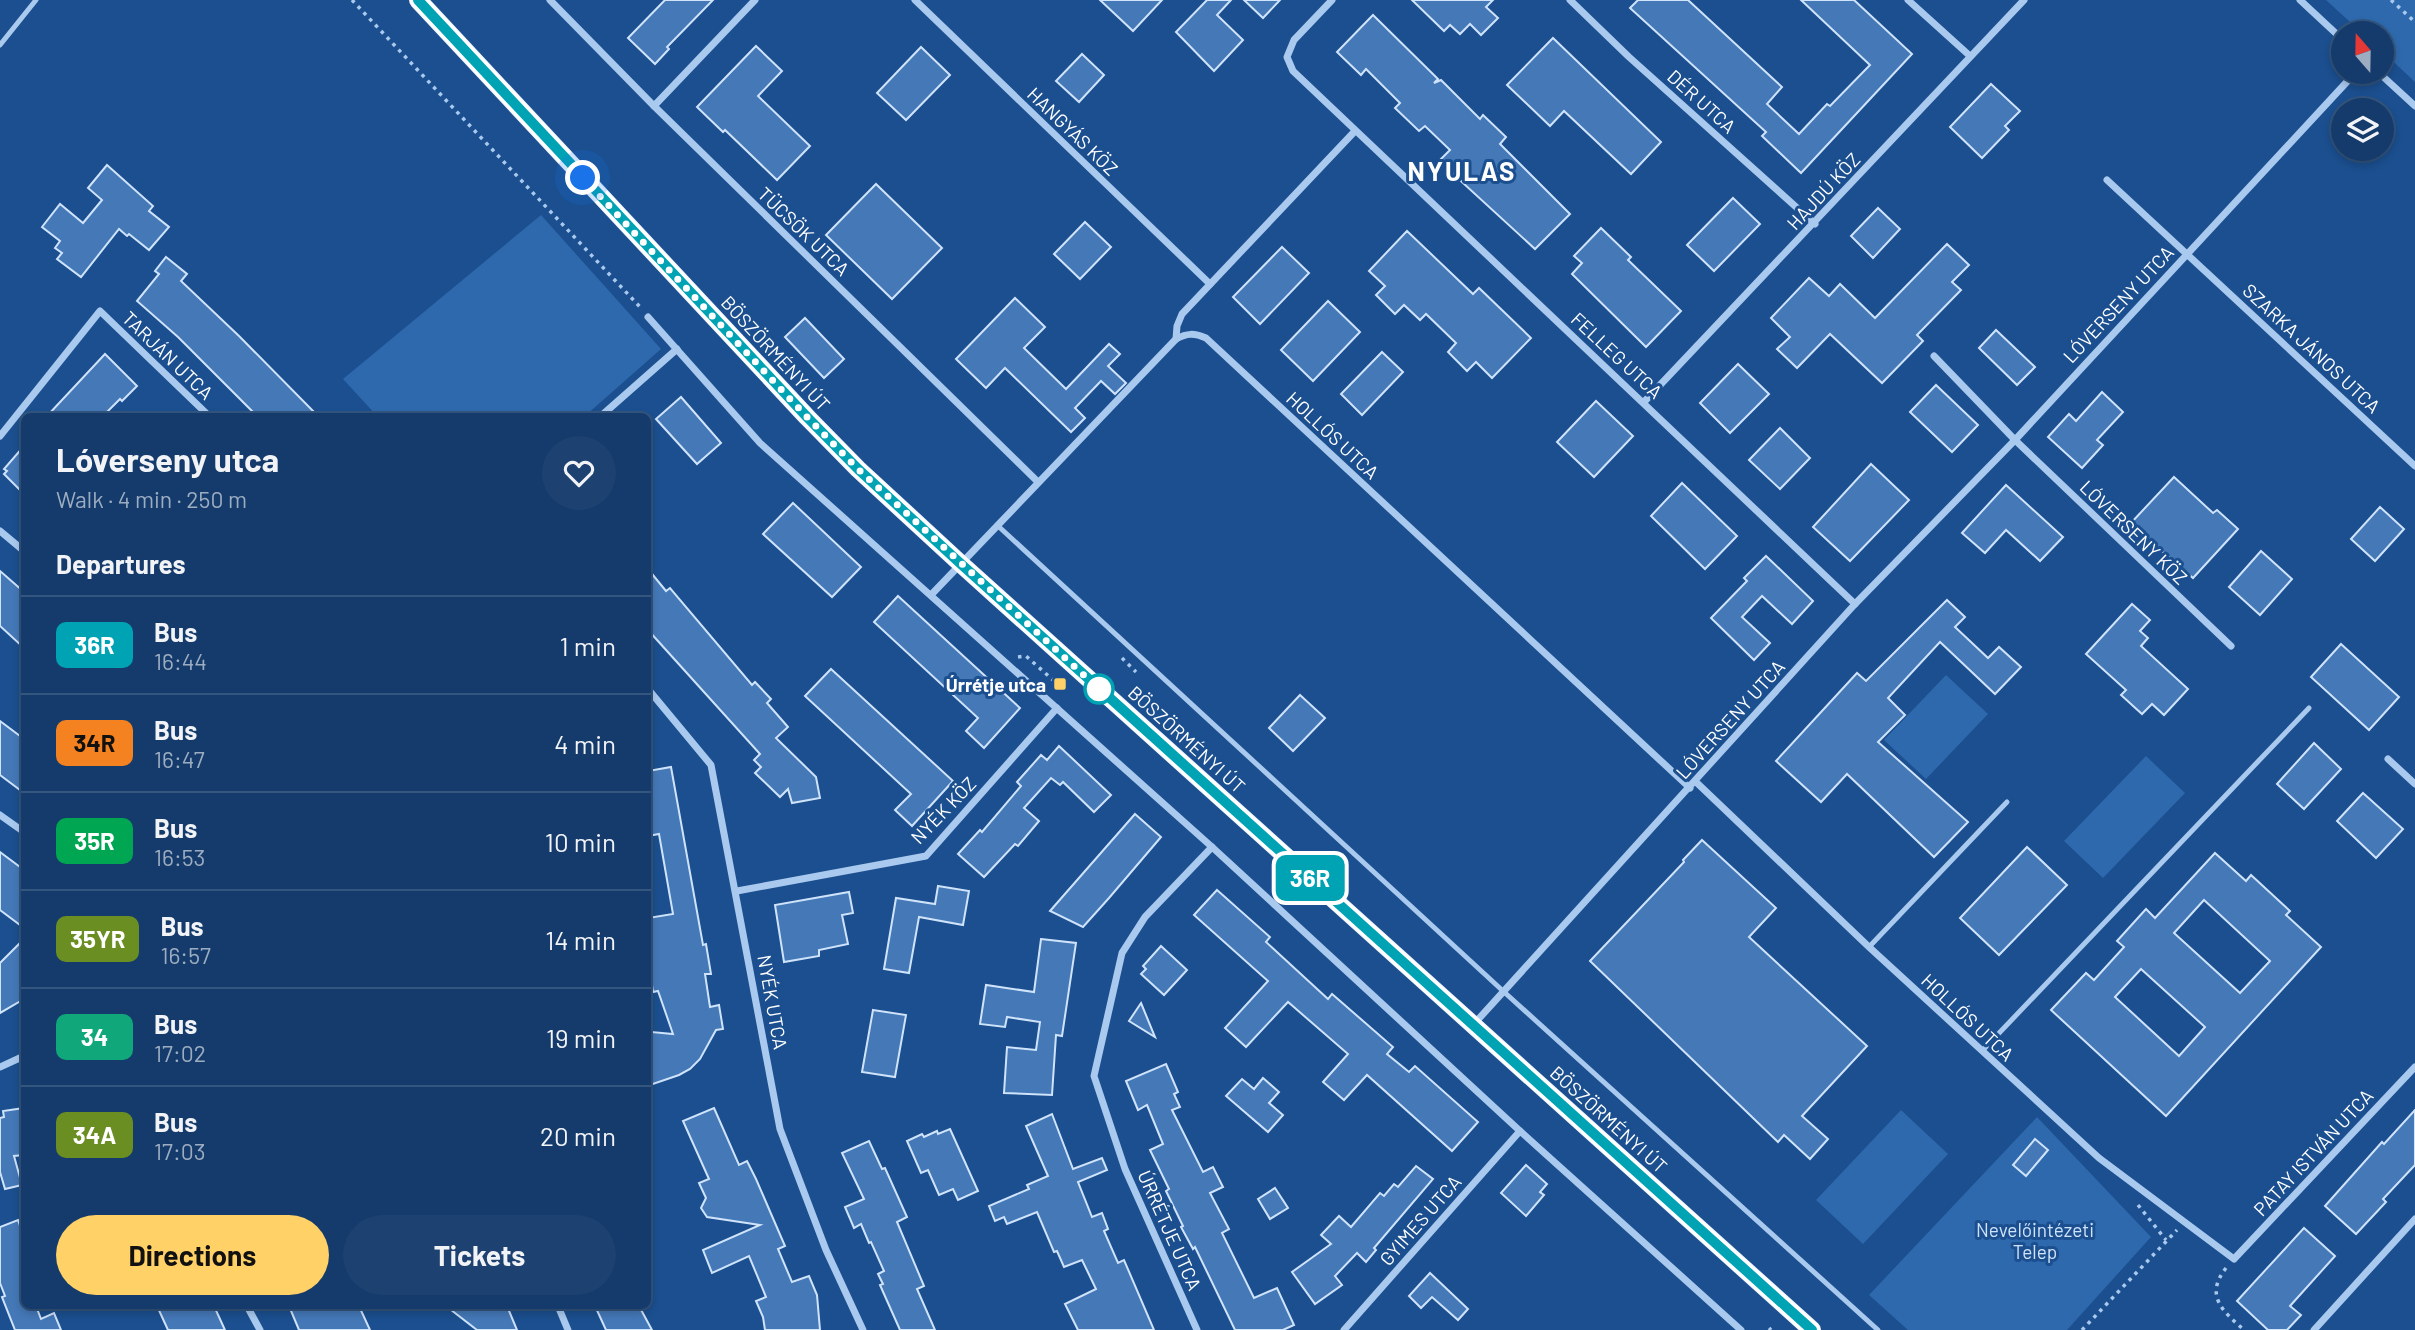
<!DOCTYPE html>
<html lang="en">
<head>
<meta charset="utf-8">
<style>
	body { margin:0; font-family:Barlow,sans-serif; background:#1d4271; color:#f1f3f6; height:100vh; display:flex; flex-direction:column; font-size:26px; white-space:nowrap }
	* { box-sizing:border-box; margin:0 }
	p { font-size:23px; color:#9dadc1 }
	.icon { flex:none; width:38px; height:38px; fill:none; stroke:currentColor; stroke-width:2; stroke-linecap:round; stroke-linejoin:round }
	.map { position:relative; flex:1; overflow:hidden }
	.details { position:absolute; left:21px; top:413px; width:630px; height:896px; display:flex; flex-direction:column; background:#143b6b; border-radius:10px; box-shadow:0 4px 10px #0003,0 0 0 2px #33557e }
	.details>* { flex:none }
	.badge { padding:0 14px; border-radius:10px; font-size:24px; line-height:46px }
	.needle { width:46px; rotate:340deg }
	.tools { position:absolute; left:2331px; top:21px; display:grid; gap:14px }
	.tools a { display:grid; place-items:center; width:63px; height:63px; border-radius:50%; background:#143b6b; box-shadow:0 4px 10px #0003,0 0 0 2px #33557e; font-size:35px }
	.you { position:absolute; width:35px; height:35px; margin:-18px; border:5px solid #fff; border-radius:50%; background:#1a73e8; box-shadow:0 0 0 10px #1a73e833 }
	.map>.badge { position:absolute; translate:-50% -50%; box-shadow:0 0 0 4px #fff }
	h2 { padding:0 35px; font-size:26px; line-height:63px }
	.round { display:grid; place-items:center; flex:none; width:74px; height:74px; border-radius:37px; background:#1d4271 }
	.summary { display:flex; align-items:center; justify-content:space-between; height:119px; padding:0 35px }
	h1 { font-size:33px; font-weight:700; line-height:52px }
	.action { display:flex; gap:14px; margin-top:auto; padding:14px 35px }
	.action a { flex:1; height:80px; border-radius:42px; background:#ffd166; color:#111; font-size:28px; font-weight:700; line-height:80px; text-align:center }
	.action a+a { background:#1d4271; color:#f1f3f6 }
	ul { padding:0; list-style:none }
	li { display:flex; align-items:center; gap:21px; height:98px; padding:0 35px; border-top:2px solid #33557e }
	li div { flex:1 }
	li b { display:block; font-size:26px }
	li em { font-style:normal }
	li .badge { min-width:77px; font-weight:700; text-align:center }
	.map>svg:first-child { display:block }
	.green { fill:#2e69ad }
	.building { fill:#4478b7; stroke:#cfe3fa; stroke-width:2; fill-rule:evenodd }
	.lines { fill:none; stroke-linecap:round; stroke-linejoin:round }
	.path { stroke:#a9c9ee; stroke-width:3.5; stroke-dasharray:3.5 5; stroke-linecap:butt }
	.lane { stroke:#a9c9ee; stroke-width:5 }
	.street { stroke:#a9c9ee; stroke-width:7 }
	.primary { stroke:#f0f6ff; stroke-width:18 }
	.line-casing { stroke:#fff; stroke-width:16 }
	.line { stroke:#00a3b4; stroke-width:10 }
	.walk { stroke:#fff; stroke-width:7; stroke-dasharray:0 12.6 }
	.poi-dot { fill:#ffd166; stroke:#1b4f8f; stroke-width:2.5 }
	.stop-dot { fill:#fff; stroke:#00a3b4; stroke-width:3.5 }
	.labels { text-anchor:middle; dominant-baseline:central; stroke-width:6; stroke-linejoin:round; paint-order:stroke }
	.street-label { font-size:19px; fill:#fff; stroke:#1b4f8f }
	.poi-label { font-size:19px; font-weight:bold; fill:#fff; stroke:#1b4f8f; text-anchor:end }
	.park-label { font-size:19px; fill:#cfe3fa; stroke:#1b4f8f }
	.district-label { font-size:26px; font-weight:bold; letter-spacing:2px; fill:#fff; stroke:#1b4f8f }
</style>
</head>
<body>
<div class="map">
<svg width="2415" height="1330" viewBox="0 0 2415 1330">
	<rect width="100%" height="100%" fill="#1b4f8f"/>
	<g class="green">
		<path d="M2326 0H2415V82L2382 51V33H2362Z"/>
		<path d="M541 215 661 349 585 416H377L343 379Z"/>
		<path d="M1946 675 1988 714 1926 779 1884 740Z"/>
		<path d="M2146 756 2185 793 2103 878 2064 841Z"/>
		<path d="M1901 1110 1948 1154 1863 1244 1816 1200Z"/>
		<path d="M2037 1117 2151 1237 2067 1330H1908L1869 1295Z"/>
	</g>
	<g class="building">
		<path d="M665 0H713L667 47 669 49 655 64 628 38Z"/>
		<path d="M1100 0H1162L1133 31Z"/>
		<path d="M1207 0H1231L1217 15 1243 40 1214 71 1176 32Z"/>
		<path d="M1244 0H1280L1263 18Z"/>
		<path d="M1412 0H1493L1486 7 1498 18 1481 35 1470 24 1460 34 1450 25 1444 31Z"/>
		<path d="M1638 0H1688L1782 87 1767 104 1799 134 1827 104 1830 106 1870 65 1801 0H1854L1912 54 1801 173 1762 136 1766 132 1630 8Z"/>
		<path d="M1373 15 1438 79 1434 83 1441 80 1480 119 1483 115 1506 137 1500 144 1570 214 1535 249 1439 161 1450 150 1425 126 1419 131 1395 108 1400 103 1366 69 1361 75 1337 52Z"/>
		<path d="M1553 38 1661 142 1631 174 1564 111 1550 126 1507 85Z"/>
		<path d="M756 46 782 71 758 96 810 146 777 180 725 130 723 132 697 107Z"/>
		<path d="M921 47 950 75 906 120 877 93Z"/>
		<path d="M1082 54 1104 75 1079 102 1056 81Z"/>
		<path d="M1991 84 2020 111 2005 126 2009 130 1982 158 1950 127Z"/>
		<path d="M107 165 153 206 149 211 169 227 149 250 129 234 127 236 119 229 81 277 57 259 62 253 55 248 60 241 42 227 60 204 83 223 102 200 88 188Z"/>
		<path d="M876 184 942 248 892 299 826 235Z"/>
		<path d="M1733 198 1760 224 1714 271 1687 245Z"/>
		<path d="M1878 208 1900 229 1873 258 1851 236Z"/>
		<path d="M1085 222 1111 247 1080 279 1054 254Z"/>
		<path d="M1601 228 1631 257 1628 260 1681 311 1646 347 1572 274 1582 263 1574 256Z"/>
		<path d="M1407 231 1473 294 1479 288 1531 338 1492 378 1476 362 1467 371 1448 352 1456 343 1426 314 1420 320 1404 305 1395 314 1376 295 1385 286 1369 271Z"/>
		<path d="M1947 244 1969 265 1952 282 1961 290 1917 335 1923 341 1882 383 1830 334 1797 368 1777 349 1790 337 1771 318 1809 278 1829 296 1840 284 1875 318Z"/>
		<path d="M1282 247 1309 273 1260 324 1233 297Z"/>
		<path d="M166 257 187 274 181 281 239 336 318 416H257L178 337 137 301 159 274 155 271Z"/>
		<path d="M1015 298 1045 327 1024 348 1066 389 1109 344 1120 354 1108 366 1126 383 1115 394 1101 381 1075 408 1085 418 1071 432 1005 368 986 388 956 359Z"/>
		<path d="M1328 301 1360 332 1313 381 1281 350Z"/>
		<path d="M805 318 844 359 824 378 785 337Z"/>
		<path d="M1996 330 2035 367 2017 385 1979 348Z"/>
		<path d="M1382 352 1403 372 1362 415 1341 394Z"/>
		<path d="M105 354 137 386 122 401 120 399 103 416H47Z"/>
		<path d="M1738 364 1769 394 1730 433 1700 403Z"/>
		<path d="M1936 385 1978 425 1952 452 1910 412Z"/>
		<path d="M2102 392 2123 412 2097 440 2103 445 2082 468 2048 437 2069 414 2076 421Z"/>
		<path d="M681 397 721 443 697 464 656 419Z"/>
		<path d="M1596 401 1633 436 1594 477 1557 442Z"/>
		<path d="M1780 428 1810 458 1780 489 1749 460Z"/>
		<path d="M24 446V494L4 474 7 471 4 469Z"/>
		<path d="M1871 464 1909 500 1850 561 1813 527Z"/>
		<path d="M2174 477 2213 513 2217 510 2238 529 2193 578 2130 524Z"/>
		<path d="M1682 483 1737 536 1705 569 1651 516Z"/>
		<path d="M2006 485 2063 537 2040 561 2006 530 1985 553 1962 533Z"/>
		<path d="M793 503 861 567 832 597 763 534Z"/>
		<path d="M2380 507 2404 529 2375 561 2351 539Z"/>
		<path d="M2261 551 2292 579 2260 615 2229 587Z"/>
		<path d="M1766 556 1813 601 1792 624 1762 596 1742 617 1770 643 1754 660 1711 618 1747 581 1744 578Z"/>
		<path d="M648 569 666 591 670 588 752 685 755 682 771 699 767 703 788 727 776 738 816 777 820 798 792 803 788 789 780 797 755 773 761 767 754 760 760 754 648 630Z"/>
		<path d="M0 571 24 592V648L0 626Z"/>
		<path d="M898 596 1020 708 984 748 966 731 978 718 874 622Z"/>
		<path d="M1947 600 1965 617 1955 627 1988 658 1999 647 2021 667 1995 694 1940 642 1888 698 1905 715 1878 742 1968 822 1934 857 1847 774 1821 802 1776 761 1857 673 1866 681Z"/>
		<path d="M2132 604 2150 620 2140 631 2148 638 2141 646 2188 689 2164 715 2152 704 2142 714 2121 695 2126 690 2086 654Z"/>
		<path d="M2341 644 2399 697 2369 730 2311 677Z"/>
		<path d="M831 669 953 781 912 826 895 810 911 794 805 696Z"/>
		<path d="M1300 695 1325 718 1293 751 1269 728Z"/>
		<path d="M0 721 24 739V793L0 775Z"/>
		<path d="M2314 743 2341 769 2304 809 2277 784Z"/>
		<path d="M1059 746 1111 795 1094 812 1063 782 1060 785 1051 778 1024 808 1039 821 1018 846 1015 844 984 877 958 854 980 830 982 832 1021 786 1017 782 1041 755 1047 760Z"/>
		<path d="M671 767 703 945 706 944 711 974H705L710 1007 719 1005 723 1029 716 1030 700 1059 690 1069 679 1075 650 1085 648 1072V1043L651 1041 652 1032 673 1034 658 991 653 992 648 958V918L673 914 659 834 648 836V771Z"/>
		<path d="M2363 793 2403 829 2376 858 2337 821Z"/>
		<path d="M1135 814 1161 837 1109 898 1083 927 1050 911Z"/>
		<path d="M1702 840 1776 908 1749 937 1867 1046 1802 1116 1828 1139 1810 1159 1784 1135 1778 1142 1590 961 1684 862 1683 860Z"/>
		<path d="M2027 847 2067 885 1999 955 1960 918Z"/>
		<path d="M0 852 24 870V928L0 910Z"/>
		<path d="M2215 853 2246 881 2251 875 2290 911 2286 915 2321 947 2166 1116 2051 1010 2086 973 2094 980 2124 947 2117 941 2146 909 2155 918ZM2204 900 2270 961 2240 993 2174 933ZM2141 969 2205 1027 2179 1056 2115 997Z"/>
		<path d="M938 886 969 891 963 925 919 917 909 973 884 969 896 898 935 904Z"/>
		<path d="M1217 890 1270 937 1266 942 1328 999 1332 994 1393 1047 1387 1054 1409 1072 1415 1066 1478 1122 1452 1151 1367 1075 1344 1100 1323 1082 1348 1054 1288 1002 1246 1047 1225 1028 1268 981 1194 915Z"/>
		<path d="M849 892 853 913 842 915 848 944 819 950V956L784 962 775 905Z"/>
		<path d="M24 939V999L0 1013V963Z"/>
		<path d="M1041 939 1076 943 1062 1036 1056 1035 1052 1095 1004 1093 1007 1047 1036 1050 1040 1022 1007 1017 1005 1027 980 1024 986 985 1034 992Z"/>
		<path d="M1161 946 1187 970 1164 995 1141 974 1146 969 1143 966Z"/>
		<path d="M1141 1003 1155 1037 1129 1021Z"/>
		<path d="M873 1010 906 1015 895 1077 862 1072Z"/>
		<path d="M1166 1064 1178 1092 1174 1094 1180 1107 1172 1110 1203 1172 1213 1167 1223 1187 1210 1193 1229 1229 1222 1233 1254 1298 1277 1288 1294 1325 1283 1330H1235L1195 1247 1193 1249 1181 1227 1183 1226 1166 1191 1169 1189 1150 1150 1163 1144 1147 1105 1138 1110 1126 1081Z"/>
		<path d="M1263 1078 1279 1092 1269 1103 1283 1115 1268 1132 1226 1096 1242 1079 1254 1089Z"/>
		<path d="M24 1108V1155L14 1156 22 1185 5 1189 0 1172V1118L4 1117 3 1111Z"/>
		<path d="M714 1108 739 1165 747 1161 756 1179 785 1246 778 1249 792 1282 809 1276 817 1295 820 1330H765L763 1317 756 1301 766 1297 749 1256 712 1273 703 1250 760 1225 707 1217 701 1208 706 1198 699 1183 709 1179 683 1121Z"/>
		<path d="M2415 1110V1165L2383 1199 2386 1202 2356 1234 2325 1206 2382 1142 2384 1144Z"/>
		<path d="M1052 1114 1073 1169 1102 1158 1107 1170 1078 1182 1092 1217 1102 1213 1108 1229 1104 1231 1118 1263 1124 1260 1154 1330H1078L1065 1304 1096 1289 1082 1260 1064 1267 1057 1251 1054 1252 1037 1212 1007 1224 1004 1217 995 1221 989 1206 1029 1189 1027 1185 1048 1176 1026 1126Z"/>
		<path d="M950 1129 978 1191 958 1200 953 1189 939 1195 928 1170 921 1173 907 1141 922 1134 924 1137 937 1131 938 1134Z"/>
		<path d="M2035 1139 2048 1150 2026 1176 2013 1165Z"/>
		<path d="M869 1141 882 1169 885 1168 907 1217 897 1222 924 1286 917 1289 935 1330H900L880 1285 883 1284 878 1274 884 1271 871 1242 869 1243 861 1224 854 1228 845 1207 864 1199 842 1153Z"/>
		<path d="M1526 1165 1547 1184 1540 1192 1544 1195 1526 1216 1501 1193Z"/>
		<path d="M1416 1166 1433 1179 1374 1248 1376 1250 1366 1262 1357 1253 1335 1276 1342 1285 1315 1304 1292 1272 1331 1244 1321 1235 1339 1216 1351 1227 1380 1193 1384 1196 1394 1184 1398 1187Z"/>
		<path d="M1275 1188 1288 1208 1270 1219 1258 1199Z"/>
		<path d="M18 1220 24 1237V1306H36L41 1319 54 1313 61 1330H15L2 1297 5 1296 0 1283V1227Z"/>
		<path d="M2304 1228 2335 1256 2290 1306 2301 1315 2287 1330H2268L2237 1301Z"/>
		<path d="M1430 1273 1468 1309 1458 1320 1432 1297 1421 1308 1409 1296Z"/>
		<path d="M157 1306H214L225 1330H168Z"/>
		<path d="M289 1306H359L370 1330H299Z"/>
		<path d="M446 1306H507L517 1330H477Z"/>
		<path d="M595 1306H639L652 1330H606Z"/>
	</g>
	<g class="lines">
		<g class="path">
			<path d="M352 0 640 307"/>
			<path d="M2391 0 2415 22"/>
			<path d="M1018 657 1026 656 1062 688"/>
			<path d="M1122 658 1136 672"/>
			<path d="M2138 1205 2166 1240"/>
			<path d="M2226 1268C2204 1296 2223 1311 2244 1330"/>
			<path d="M1769 1328 1771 1330"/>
			<path d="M2082 1330 2177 1230"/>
		</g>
		<g class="lane">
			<path d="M0 45 36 0"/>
			<path d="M997 525 1503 991 1878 1330"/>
			<path d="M1869 947 2007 802"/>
			<path d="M1982 1051 2309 708"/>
		</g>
		<g class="street">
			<path d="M550 0 654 106 1038 482"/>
			<path d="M915 0 1210 284"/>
			<path d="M1332 0 1294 40 1287 57 1293 71 1855 604"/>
			<path d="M1570 0 1629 57 1815 224"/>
			<path d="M1908 0 1970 56"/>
			<path d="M2300 0 2343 40"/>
			<path d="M2378 72 2415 106"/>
			<path d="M654 106 755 0"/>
			<path d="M2107 180 2415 466"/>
			<path d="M648 317 760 443 1212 847 1520 1131 1741 1330"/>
			<path d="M1176 339 1177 326 1182 314 1355 131"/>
			<path d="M1934 356 2015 440 2231 646"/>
			<path d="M1644 402 2024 0"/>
			<path d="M601 416 677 349"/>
			<path d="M0 436 100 311 209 416"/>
			<path d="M0 531 24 551"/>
			<path d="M931 595 1176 339C1187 333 1194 333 1206 338L1690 788"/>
			<path d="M648 689 711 765 780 1129 826 1250 863 1330"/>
			<path d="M2388 759 2415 784"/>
			<path d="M1696 782 1869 947 2099 1158 2234 1259 2415 1067"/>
			<path d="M0 815 24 832"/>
			<path d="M737 891 926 856 1057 708"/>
			<path d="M1474 1024 1855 604 2015 440 2356 72"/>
			<path d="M0 1067 24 1056"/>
			<path d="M247 1306 260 1330"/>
			<path d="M558 1306 568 1330"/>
			<path d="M1197 1330 1125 1169 1094 1076 1122 953 1145 917 1212 847"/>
			<path d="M1344 1330 1520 1131"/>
			<path d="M2314 1330 2415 1219"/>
		</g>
		<path class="primary" d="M418 0 807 417 858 469 961 564 1812 1330"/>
	</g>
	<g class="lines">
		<g class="line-casing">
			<path id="line" d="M418 0 807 417 858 469 961 564 1812 1330"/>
		</g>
		<use href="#line" class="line"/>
		<path class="walk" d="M583 178 807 417 858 469 1099 689"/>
	</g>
	<rect class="poi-dot" x="1053" y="677" width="14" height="14" rx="3.5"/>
	<circle class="stop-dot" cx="1099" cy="689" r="14"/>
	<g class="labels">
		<g class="street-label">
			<text transform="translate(1702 101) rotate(42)">DÉR UTCA</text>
			<text transform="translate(1073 131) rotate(44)">HANGYÁS KÖZ</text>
			<text transform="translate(1823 191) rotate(-47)">HAJDÚ KÖZ</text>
			<text transform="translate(804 231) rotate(44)">TÜCSÖK UTCA</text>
			<text transform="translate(2118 304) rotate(-47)">LÓVERSENY UTCA</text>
			<text transform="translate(2312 348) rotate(43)">SZARKA JÁNOS UTCA</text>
			<text transform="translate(776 353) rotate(47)">BÖSZÖRMÉNYI ÚT</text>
			<text transform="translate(168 355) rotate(44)">TARJÁN UTCA</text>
			<text transform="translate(1617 355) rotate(43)">FELLEG UTCA</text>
			<text transform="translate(1333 435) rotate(43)">HOLLÓS UTCA</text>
			<text transform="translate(2134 532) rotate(44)">LÓVERSENY KÖZ</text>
			<text transform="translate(1730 719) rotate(-48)">LÓVERSENY UTCA</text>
			<text transform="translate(1187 739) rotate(42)">BÖSZÖRMÉNYI ÚT</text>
			<text transform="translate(943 810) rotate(-46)">NYÉK KÖZ</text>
			<text transform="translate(773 1002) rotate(80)">NYÉK UTCA</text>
			<text transform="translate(1968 1017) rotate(43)">HOLLÓS UTCA</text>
			<text transform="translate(1609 1119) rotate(42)">BÖSZÖRMÉNYI ÚT</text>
			<text transform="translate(2313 1152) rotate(-47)">PATAY ISTVÁN UTCA</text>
			<text transform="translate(1420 1220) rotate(-49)">GYIMES UTCA</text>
			<text transform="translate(1170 1230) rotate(66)">ÚRRÉTJE UTCA</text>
		</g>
		<g class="poi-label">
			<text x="1046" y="684">Úrrétje utca</text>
		</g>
		<g class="park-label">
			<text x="2035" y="1229">Nevelőintézeti<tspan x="2035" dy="22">Telep</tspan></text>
		</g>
		<g class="district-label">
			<text x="1462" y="170">NYULAS</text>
		</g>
	</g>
</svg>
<div class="tools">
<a><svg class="needle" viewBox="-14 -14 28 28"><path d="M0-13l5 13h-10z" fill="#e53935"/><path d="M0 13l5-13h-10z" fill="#9dadc1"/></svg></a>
<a><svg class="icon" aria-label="layers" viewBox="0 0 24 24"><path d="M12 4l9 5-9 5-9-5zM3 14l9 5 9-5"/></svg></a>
</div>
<div class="you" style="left:583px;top:178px"></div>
<b class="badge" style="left:1310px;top:878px;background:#00a3b4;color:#fff">36R</b>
<section class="details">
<div class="summary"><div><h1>Lóverseny utca</h1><p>Walk · 4 min · 250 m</p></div><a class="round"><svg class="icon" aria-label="heart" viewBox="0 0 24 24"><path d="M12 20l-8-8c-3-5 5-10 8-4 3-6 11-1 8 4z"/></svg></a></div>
<h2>Departures</h2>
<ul>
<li><span class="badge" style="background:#00a3b4;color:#fff">36R</span><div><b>Bus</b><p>16:44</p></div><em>1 min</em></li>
<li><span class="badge" style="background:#f58220;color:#111">34R</span><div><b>Bus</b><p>16:47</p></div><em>4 min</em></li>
<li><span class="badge" style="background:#00a651;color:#fff">35R</span><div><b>Bus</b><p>16:53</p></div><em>10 min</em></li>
<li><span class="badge" style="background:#6b8e23;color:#fff">35YR</span><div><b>Bus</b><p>16:57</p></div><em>14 min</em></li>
<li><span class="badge" style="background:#10a87b;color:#fff">34</span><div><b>Bus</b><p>17:02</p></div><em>19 min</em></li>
<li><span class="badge" style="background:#6b8e23;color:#fff">34A</span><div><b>Bus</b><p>17:03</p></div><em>20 min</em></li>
</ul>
<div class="action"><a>Directions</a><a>Tickets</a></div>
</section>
</div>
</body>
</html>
